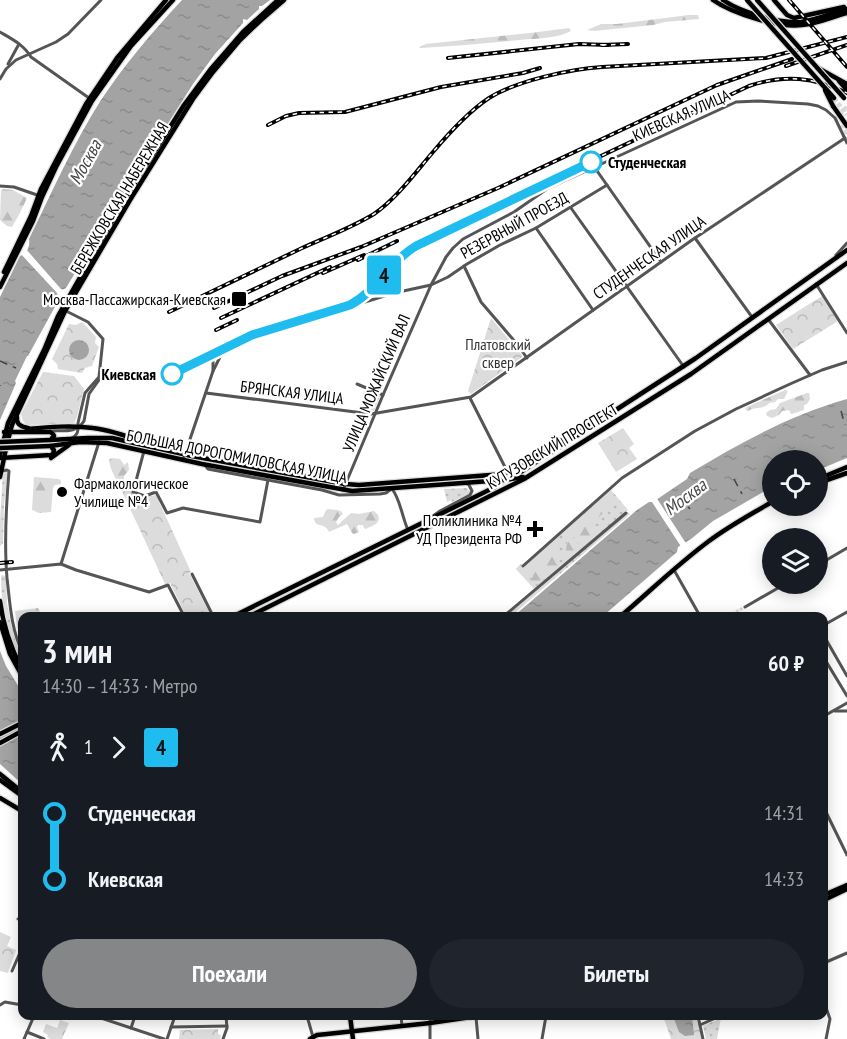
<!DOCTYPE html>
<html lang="ru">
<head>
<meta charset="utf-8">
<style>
	body { margin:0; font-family:"PT Sans Narrow",sans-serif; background:#20242c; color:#f1f3f6; height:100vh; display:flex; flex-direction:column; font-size:22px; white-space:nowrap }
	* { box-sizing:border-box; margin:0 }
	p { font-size:20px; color:#9ea1a6 }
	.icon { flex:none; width:33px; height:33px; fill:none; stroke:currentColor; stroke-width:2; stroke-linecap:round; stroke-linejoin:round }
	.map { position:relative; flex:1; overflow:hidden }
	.panel { position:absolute; left:18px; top:612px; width:810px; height:408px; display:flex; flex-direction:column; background:#171b24; border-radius:12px; box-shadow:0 3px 15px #0003 }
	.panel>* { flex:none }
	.badge { padding:0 12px; border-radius:4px; font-size:21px; line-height:39px }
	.controls { position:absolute; left:762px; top:450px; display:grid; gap:12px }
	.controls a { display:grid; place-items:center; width:66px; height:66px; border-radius:50%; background:#171b24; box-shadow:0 3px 15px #0003; font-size:30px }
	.map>.badge { position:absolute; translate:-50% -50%; box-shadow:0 0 0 3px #fff }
	.legs { display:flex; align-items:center; gap:9px; height:66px; padding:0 24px; font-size:20px }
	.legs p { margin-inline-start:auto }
	.summary { display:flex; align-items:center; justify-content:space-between; height:102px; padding:0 24px }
	h1 { font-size:33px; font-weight:700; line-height:45px }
	.primary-button { display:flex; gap:12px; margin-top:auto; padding:12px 24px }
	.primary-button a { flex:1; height:69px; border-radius:36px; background:#858687; color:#fff; font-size:24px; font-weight:700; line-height:69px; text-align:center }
	.primary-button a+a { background:#20242c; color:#f1f3f6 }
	ul { padding:0 24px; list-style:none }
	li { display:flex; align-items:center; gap:21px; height:66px; font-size:22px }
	li i { display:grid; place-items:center; width:9px; height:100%; margin:0 8px; background:currentColor }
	li i::after { content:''; width:15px; height:15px; margin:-8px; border:4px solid; border-radius:50%; background:#171b24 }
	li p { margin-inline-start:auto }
	li:first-child i { background:linear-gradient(#0000 50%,currentColor 0) }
	li:last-child i { background:linear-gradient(currentColor 50%,#0000 0) }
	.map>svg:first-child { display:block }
	.grass { fill:url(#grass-dots) }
	.forest { fill:url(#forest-firs) }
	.park { fill:url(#park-crowns) }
	.water { fill:url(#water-ripples) }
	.pier { fill:#fff }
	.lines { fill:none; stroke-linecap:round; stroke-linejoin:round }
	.ferry { stroke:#444; stroke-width:1.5; stroke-dasharray:8 6; stroke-linecap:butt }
	.minor-tunnel { stroke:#d9d9d9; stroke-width:3; stroke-dasharray:3 1.5; stroke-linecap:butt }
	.major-tunnel { stroke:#d9d9d9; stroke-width:4.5; stroke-dasharray:4.5 2; stroke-linecap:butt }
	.major-casing { stroke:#dbdbdb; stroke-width:7 }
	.minor { stroke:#555; stroke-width:3 }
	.major { stroke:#000; stroke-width:4.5 }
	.rail-casing { stroke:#000; stroke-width:4 }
	.rail { stroke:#fff; stroke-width:1.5; stroke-dasharray:4.5; stroke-linecap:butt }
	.major-bridge-casing { stroke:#dbdbdb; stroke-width:7; stroke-linecap:butt }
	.major-bridge { stroke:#000; stroke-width:4.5 }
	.line-1-casing { stroke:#fff; stroke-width:14 }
	.line-1 { stroke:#1ebcef; stroke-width:9 }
	.stop-1-dot { fill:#fff; stroke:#1ebcef; stroke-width:3 }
	.poi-dot { fill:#000; stroke:#fff; stroke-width:2 }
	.labels { text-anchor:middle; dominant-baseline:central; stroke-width:4.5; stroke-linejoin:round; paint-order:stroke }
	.street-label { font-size:16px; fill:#000; stroke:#fff }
	.stop-label { font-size:16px; font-weight:bold; fill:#000; stroke:#fff; text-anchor:start }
	.poi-label { font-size:16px; fill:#000; stroke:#fff; text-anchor:end }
	.park-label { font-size:16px; fill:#333; stroke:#fff }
	.water-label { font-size:18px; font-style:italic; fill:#444; stroke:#fff }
</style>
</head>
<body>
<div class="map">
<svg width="847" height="1039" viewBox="0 0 847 1039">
	<defs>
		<pattern id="grass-dots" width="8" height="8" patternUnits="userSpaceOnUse" patternTransform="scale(1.5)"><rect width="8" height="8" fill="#dcdcdc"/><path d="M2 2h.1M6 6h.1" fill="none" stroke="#bbb" stroke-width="1.8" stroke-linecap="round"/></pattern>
		<pattern id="forest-firs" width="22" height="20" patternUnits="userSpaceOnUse" patternTransform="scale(1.5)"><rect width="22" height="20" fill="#dcdcdc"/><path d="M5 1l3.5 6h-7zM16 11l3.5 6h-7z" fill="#bbb"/></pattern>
		<pattern id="park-crowns" width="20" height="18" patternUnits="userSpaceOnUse" patternTransform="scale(1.5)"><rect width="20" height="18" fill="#dcdcdc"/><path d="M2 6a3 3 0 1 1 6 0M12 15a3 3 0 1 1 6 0" fill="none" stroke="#bbb"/></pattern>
		<pattern id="water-ripples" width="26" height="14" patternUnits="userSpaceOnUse" patternTransform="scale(1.5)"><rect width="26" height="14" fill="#a3a3a3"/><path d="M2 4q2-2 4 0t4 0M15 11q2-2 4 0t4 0" fill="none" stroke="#8b8b8b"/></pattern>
	</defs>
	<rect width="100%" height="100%" fill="#fff"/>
	<g class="grass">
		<path d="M6 471 8 473 4 505 3 543 0 546V519L3 473Z"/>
		<path d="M467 488 470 492 469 494 452 502 451 500 447 502 444 489Z"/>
		<path d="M611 490 628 510 534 589 516 569 521 564 523 566Z"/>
		<path d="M628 512 630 514 511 616H506Z"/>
		<path d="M2 575 5 576 6 578 7 603 11 624 15 639 22 656V666C7 638 1 608 1 576Z"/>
		<path d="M721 1018 717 1039H706L703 1026Z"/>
	</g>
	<g class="forest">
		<path d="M689 15H698L699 19 665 22 653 25 594 31 587 30 601 24H617Z"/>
		<path d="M569 28 571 31C557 39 536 38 520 40 487 43 454 46 421 48L419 47 426 44 530 33Z"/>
		<path d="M3 189 13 190 27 198C22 209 18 217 12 227L7 226 0 220 1 190Z"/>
		<path d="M785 390 788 391 784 399H778L775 402 769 403C764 410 755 406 748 411L745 409 747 407Z"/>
		<path d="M807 393H809L810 399 807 404 804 405V410L792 414H791L789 410 782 411 779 415 772 418 767 416 766 413 770 410 776 409 780 403Z"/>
		<path d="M111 458 120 459 124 465 128 462 129 470 124 476V480L118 482C114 476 110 468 109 460Z"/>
		<path d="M34 477 59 479 61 481V484L55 485 53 488 51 512 39 513 32 510Z"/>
		<path d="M608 494 612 495 614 500 611 506 593 522 595 526H604L602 530 581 547 578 543V538L574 537 571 539C574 549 582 554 565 558L563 553 566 550 567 542 564 539V531Z"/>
		<path d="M328 509C334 510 341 509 343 514L339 517 336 522 338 525 351 513 359 514 374 511 378 515C381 524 373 525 366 529L364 528 363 525H358L357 527 359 532 354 534 352 533 347 524 329 532C328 530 327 528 325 527 321 524 315 527 314 518L323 517 326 510Z"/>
		<path d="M559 536 557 550 559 557 558 567 538 584 533 585 530 580 533 576 532 572 530 571 527 575 523 576 516 569 521 564 523 567 526 566Z"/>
		<path d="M38 608 42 616H22V642L17 626 15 611Z"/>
	</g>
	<g class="park">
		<path d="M822 296 838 321 793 349 776 325Z"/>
		<path d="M491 318 522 355V357L471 394 468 391Z"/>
		<path d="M82 322 96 337 95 343 99 347 92 366 85 368 82 373 58 369 57 364 52 359 69 324 76 325Z"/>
		<path d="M43 372 74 376 84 389 77 417 74 424 27 425 23 421 21 414Z"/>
		<path d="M364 390 380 396 374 411 360 409Z"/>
		<path d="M623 428 634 444 629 448 637 459 616 472 598 443Z"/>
		<path d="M121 489 131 491 133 494 144 497 156 495 191 572 189 573 211 616H186L170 583 165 584Z"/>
		<path d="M0 932 11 937 7 946 16 950 8 973 0 971Z"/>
		<path d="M663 1016H697L702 1039H671Z"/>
		<path d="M60 1020 69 1023 62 1039H51L47 1037 48 1035 43 1032 46 1024 57 1028Z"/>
		<path d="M218 1029V1034L221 1035 220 1039H179L180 1030Z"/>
	</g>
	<g class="water">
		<path d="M182 0H270L262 6H259V9L247 20 243 19V23L215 54 193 84 118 202 114 203 96 233V238L66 288 62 290 57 296V303L28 356H27L15 381 16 383 0 420V297L20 256C28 253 30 246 29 239 52 192 73 144 101 100 125 64 153 31 182 0Z"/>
		<circle cx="79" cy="350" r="10"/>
		<path d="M847 399V458L818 470V460H772V487L713 521 691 539 678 547 677 552 603 616H514L637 510 649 502H653L687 479 690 473C740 443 790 415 847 399Z"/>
		<path d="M0 651 6 666 22 692V784L0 764Z"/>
		<path d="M673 1016H692L694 1035 685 1036 679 1032Z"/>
	</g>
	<g class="pier">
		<path d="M25 248 61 289 65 290 61 296H59L57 294V293L20 253Z"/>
		<path d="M656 497 687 545 682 548 650 499H653Z"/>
	</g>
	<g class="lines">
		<g class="ferry">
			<path d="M0 361 16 368"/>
			<path d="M0 385V386"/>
			<path d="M841 411 845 425"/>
			<path d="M734 479 742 494"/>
			<path d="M679 496 690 509"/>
		</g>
		<g class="minor-tunnel">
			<path d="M326 313 339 310"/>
			<path d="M728 616 745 607"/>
		</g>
		<g class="major-tunnel">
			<path d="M834 98 847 115"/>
			<path d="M847 107 841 113 842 122 847 134"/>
			<path d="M495 487 519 473"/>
		</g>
		<g class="major-casing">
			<g id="major">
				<path d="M713 0C733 14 779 28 802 25 817 24 832 17 847 13"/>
				<path d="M723 0C740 12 780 24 801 22 816 20 832 13 847 9"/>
				<path d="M774 0 787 15 794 18 844 7"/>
				<path d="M818 68 847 84"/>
				<path d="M839 81 847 90"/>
				<path d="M833 106 847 126"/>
				<path d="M4 272 31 216 41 189 86 104 117 58 166 0"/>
				<path d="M0 287 33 221 42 197 56 167 92 101 131 46 173 0"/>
				<path d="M17 417C16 425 22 427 28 428"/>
				<path d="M605 417 696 358 847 250"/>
				<path d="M27 429C49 427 72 425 93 428 110 430 127 436 143 442"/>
				<path d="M4 432H50L53 434 54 436 50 440 88 438H112L192 456 345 484 359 485 504 474 574 433 607 416"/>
				<path d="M0 455 8 423 44 350 58 316 126 197 184 105 210 70 243 32 278 0"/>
				<path d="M0 458 51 455 53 454 54 450 50 446 80 442 107 443 202 464 352 491 504 480 523 477"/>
				<path d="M51 458 69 445"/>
				<path d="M519 473 590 427"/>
				<path d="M0 477 7 444 12 425 65 311 130 200 193 99 213 72 240 40 261 20 284 0"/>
				<path d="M818 479 847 467"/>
				<path d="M818 483 847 473"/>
				<path d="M0 601C3 626 11 648 22 670"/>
				<path d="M234 616 495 487"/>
				<path d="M250 616 524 479 691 374 847 263"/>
				<path d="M621 616C650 591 678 564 709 541 729 526 751 514 772 502"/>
				<path d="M0 622 10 654 22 676"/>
				<path d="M0 734 22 723"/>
				<path d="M0 743 22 731"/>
				<path d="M0 774 22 792"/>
				<path d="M0 780 22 796"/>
				<path d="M0 798 22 811"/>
				<path d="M824 895 847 885"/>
				<path d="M824 900 847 889"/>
				<path d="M350 1016 353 1039"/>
				<path d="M310 1039 317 1035 327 1034 430 1023 478 1016"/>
			</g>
		</g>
		<g class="minor">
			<path d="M0 32C12 39 24 45 31 57L89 98"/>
			<path d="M8 64 19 44"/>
			<path d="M0 79 6 69 16 60 56 42 68 34 101 0"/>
			<path d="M595 168 661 262"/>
			<path d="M0 186 14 187 40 196"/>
			<path d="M571 208 684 367"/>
			<path d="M536 228 593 310"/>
			<path d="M695 238 752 317"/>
			<path d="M836 255 847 243"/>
			<path d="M464 266 481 302 517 344 527 358"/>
			<path d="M816 284 847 333"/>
			<path d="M64 310 88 322 103 339 99 377 85 393 78 423C79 429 78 435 72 438"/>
			<path d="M339 310 394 293 431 285 448 277 467 264 500 245 536 228 607 185"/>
			<path d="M768 319 810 375"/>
			<path d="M213 371V360L218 351 223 346 261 330 326 313"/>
			<path d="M357 384 383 395"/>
			<path d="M206 393 371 414 471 397 692 240 845 138"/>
			<path d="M470 398 508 473"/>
			<path d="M50 431C63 430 76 434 84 421L89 394 99 380"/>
			<path d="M144 451 133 492 145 496 156 492 167 513 183 508 260 522 268 480"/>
			<path d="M183 460 213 371 225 347"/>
			<path d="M205 465 208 469 213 470 322 490 339 495 380 494 386 493 391 489"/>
			<path d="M2 471 7 470 9 471C6 507 4 543 7 578 10 603 11 629 22 651"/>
			<path d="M392 489C400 498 402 517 408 530"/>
			<path d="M343 490 383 395 431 285 446 257 453 248 463 239 514 212 547 189 736 102 758 101 808 104 818 106 826 110 835 118 847 143"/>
			<path d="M433 516 440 511 470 495 472 491 469 485 467 484"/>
			<path d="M61 564 99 442"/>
			<path d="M818 565 847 548"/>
			<path d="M523 566 622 478 695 431 736 409 790 384 822 370 847 362"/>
			<path d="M0 570 61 564 76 570 149 592 168 585 184 616"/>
			<path d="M674 570 700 616"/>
			<path d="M192 574 213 616"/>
			<path d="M745 607 785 584"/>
			<path d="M504 616 626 513"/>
			<path d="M824 625 847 612"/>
			<path d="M824 636 847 676"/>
			<path d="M824 658 847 696"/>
			<path d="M835 711H847"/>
			<path d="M824 716 847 703"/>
			<path d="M824 808 847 855"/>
			<path d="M18 919 22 921"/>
			<path d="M824 963 847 953"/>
			<path d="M12 971 22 948"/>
			<path d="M824 1002 830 1019 826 1039"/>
			<path d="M0 1005 5 1002 22 1005"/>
			<path d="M95 1016 164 1039"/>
			<path d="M307 1016 313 1037"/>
			<path d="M401 1016 402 1026"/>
			<path d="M430 1016V1039"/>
			<path d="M698 1016 703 1039"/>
			<path d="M476 1017 478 1039"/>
			<path d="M700 1025 720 1016"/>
			<path d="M171 1027 227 1026"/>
			<path d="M131 1028 135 1016"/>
			<path d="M27 1032 44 1039"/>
			<path d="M24 1039 34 1016"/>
			<path d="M167 1039 175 1016"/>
			<path d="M223 1039 227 1028 226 1016"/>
			<path d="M542 1039 546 1016"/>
		</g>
		<use href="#major" class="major"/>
		<g class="rail-casing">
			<g id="rail">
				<path d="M789 0 847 67"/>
				<path d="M602 45 628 44"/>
				<path d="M448 58 579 44 608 45"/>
				<path d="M786 66 847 45"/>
				<path d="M268 125 286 116 299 113 345 112 441 87 523 73 540 68"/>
				<path d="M415 244 749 86C784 74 814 77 847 93"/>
				<path d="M358 260 397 241"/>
				<path d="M323 273 364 255"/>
				<path d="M214 308 282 276 361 247 498 188 717 85 792 59"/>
				<path d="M169 312C212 291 256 270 300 249 324 238 351 228 374 214 397 198 415 173 433 152 449 133 468 112 489 98 516 81 570 69 602 67L766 58 847 37"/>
				<path d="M221 318 330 267"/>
				<path d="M216 330 237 320"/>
				<path d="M0 563 12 562"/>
			</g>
		</g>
		<use href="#rail" class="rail"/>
		<g class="major-bridge-casing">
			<g id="major-bridge">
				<path d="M747 0 834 98"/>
				<path d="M757 0 844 98"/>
				<path d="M825 90 833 106"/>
				<path d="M0 442 50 440"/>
				<path d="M0 448 50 446"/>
			</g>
		</g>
		<use href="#major-bridge" class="major-bridge"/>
	</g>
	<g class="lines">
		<g class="line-1-casing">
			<path id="line-1" d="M172 374 252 335 350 305C377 291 389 262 416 246L591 162"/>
		</g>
		<use href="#line-1" class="line-1"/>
	</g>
	<g class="stop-1-dot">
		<circle cx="591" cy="162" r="10"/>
		<circle cx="172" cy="374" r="10"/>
	</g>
	<g class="poi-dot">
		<rect x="231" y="291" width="16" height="16" rx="3"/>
		<circle cx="62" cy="492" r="6"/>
		<path d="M532 520h6v6h6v6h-6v6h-6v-6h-6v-6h6z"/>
	</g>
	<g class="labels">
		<g class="street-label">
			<text transform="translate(681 115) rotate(-24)">КИЕВСКАЯ УЛИЦА</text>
			<text transform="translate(119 198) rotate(-59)">БЕРЕЖКОВСКАЯ НАБЕРЕЖНАЯ</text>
			<text transform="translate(514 225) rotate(-29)">РЕЗЕРВНЫЙ ПРОЕЗД</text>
			<text transform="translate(649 257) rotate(-35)">СТУДЕНЧЕСКАЯ УЛИЦА</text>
			<text transform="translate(376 383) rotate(-67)">УЛИЦА МОЖАЙСКИЙ ВАЛ</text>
			<text transform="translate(292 392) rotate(7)">БРЯНСКАЯ УЛИЦА</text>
			<text transform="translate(552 446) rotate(-31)">КУТУЗОВСКИЙ ПРОСПЕКТ</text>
			<text transform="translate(237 456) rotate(11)">БОЛЬШАЯ ДОРОГОМИЛОВСКАЯ УЛИЦА</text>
		</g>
		<g class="stop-label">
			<text x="608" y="162">Студенческая</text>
			<text x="156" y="374" text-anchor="end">Киевская</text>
		</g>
		<g class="poi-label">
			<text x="226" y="299">Москва-Пассажирская-Киевская</text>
			<text x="74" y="483" text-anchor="start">Фармакологическое<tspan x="74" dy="18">Училище №4</tspan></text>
			<text x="522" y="520">Поликлиника №4<tspan x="522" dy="18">УД Президента РФ</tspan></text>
		</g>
		<g class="park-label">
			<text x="498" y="344">Платовский<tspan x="498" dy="18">сквер</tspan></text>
		</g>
		<g class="water-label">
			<text transform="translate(85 162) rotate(-61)">Москва</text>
			<text transform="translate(685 497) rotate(-37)">Москва</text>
		</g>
	</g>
</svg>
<div class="controls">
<a><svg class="icon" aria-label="locate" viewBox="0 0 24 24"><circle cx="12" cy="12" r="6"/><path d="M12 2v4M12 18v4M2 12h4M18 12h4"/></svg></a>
<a><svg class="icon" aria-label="layers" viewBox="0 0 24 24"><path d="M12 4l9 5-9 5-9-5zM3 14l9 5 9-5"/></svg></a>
</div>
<b class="badge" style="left:384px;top:275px;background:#1ebcef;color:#111">4</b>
<section class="panel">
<div class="summary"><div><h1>3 мин</h1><p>14:30 – 14:33 · Метро</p></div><b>60 ₽</b></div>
<div class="legs"><svg class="icon" aria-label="walk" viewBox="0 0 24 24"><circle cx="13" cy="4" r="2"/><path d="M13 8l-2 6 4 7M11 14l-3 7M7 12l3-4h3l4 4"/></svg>1<svg class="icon" aria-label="forward" viewBox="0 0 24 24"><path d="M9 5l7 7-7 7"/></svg><b class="badge" style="background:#1ebcef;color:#111">4</b></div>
<ul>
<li><i style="color:#1ebcef"></i><b>Студенческая</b><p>14:31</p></li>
<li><i style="color:#1ebcef"></i><b>Киевская</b><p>14:33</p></li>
</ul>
<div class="primary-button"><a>Поехали</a><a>Билеты</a></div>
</section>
</div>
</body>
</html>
